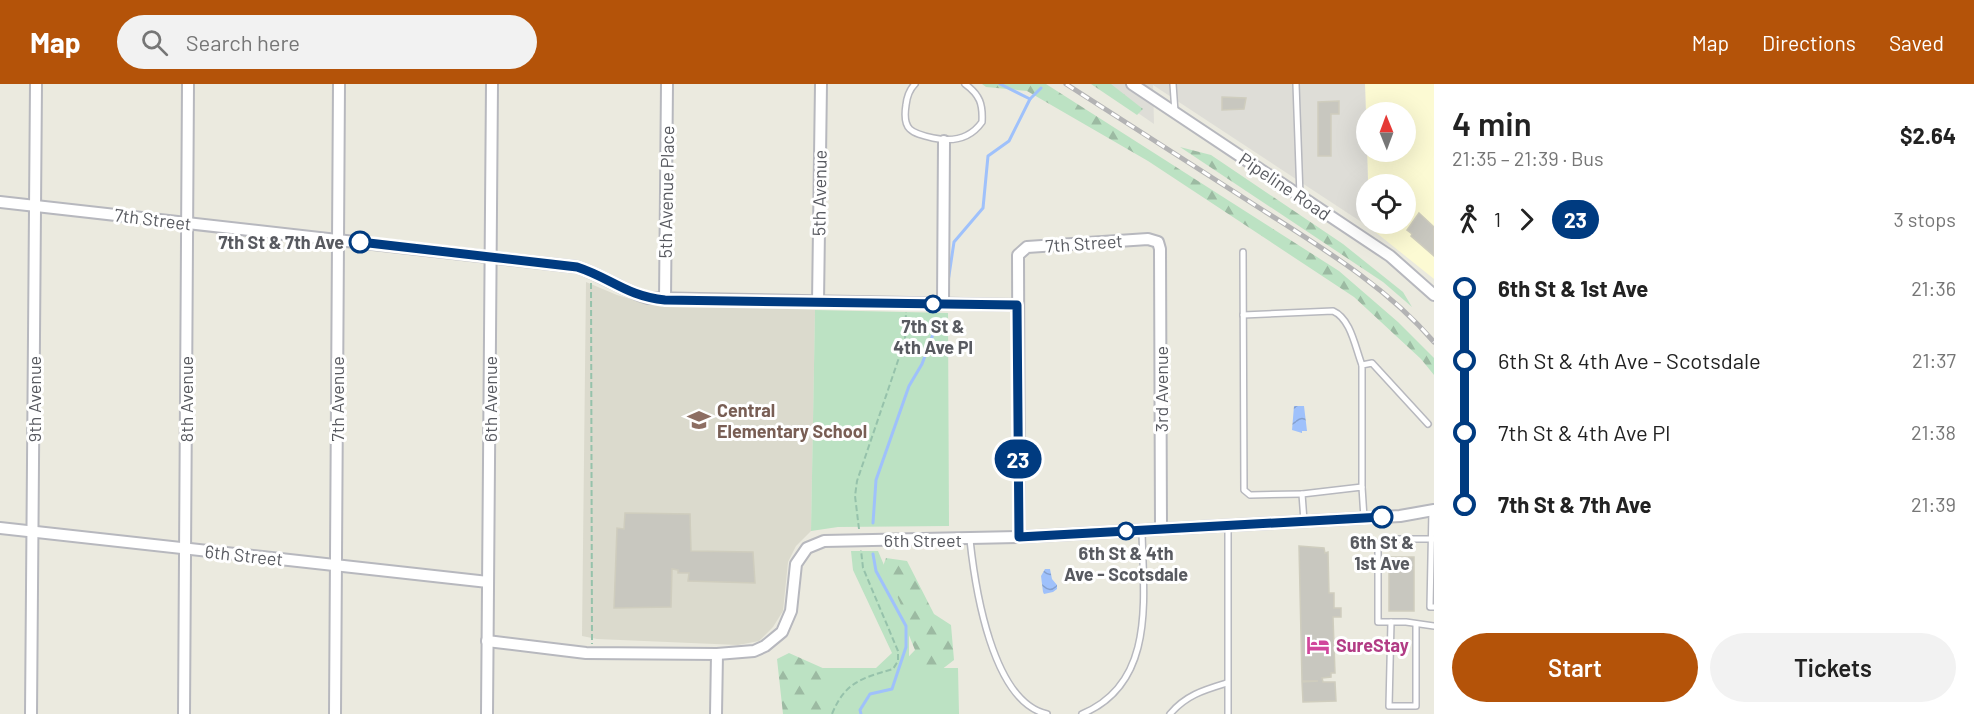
<!DOCTYPE html>
<html lang="en">
<head>
<meta charset="utf-8">
<style>
	body { margin:0; font-family:Barlow,sans-serif; background:#f2f2f2; color:#222; height:100vh; display:flex; flex-direction:column; font-size:22px; white-space:nowrap }
	* { box-sizing:border-box; margin:0 }
	p { font-size:20px; color:#767676 }
	.icon { flex:none; width:33px; height:33px; fill:none; stroke:currentColor; stroke-width:2; stroke-linecap:round; stroke-linejoin:round }
	.map { position:relative; flex:1; overflow:hidden }
	.drawer { display:flex; flex-direction:column; background:#fff; width:540px }
	.drawer>* { flex:none }
	.badge { padding:0 12px; border-radius:20px; font-size:21px; line-height:39px }
	.needle { width:39px; rotate:359deg }
	.controls { position:absolute; left:1356px; top:18px; display:grid; gap:12px }
	.controls a { display:grid; place-items:center; width:60px; height:60px; border-radius:50%; background:#fff; box-shadow:0 6px 24px #0002; font-size:30px }
	.map>.badge { position:absolute; translate:-50% -50%; box-shadow:0 0 0 3px #fff }
	.legs { display:flex; align-items:center; gap:9px; height:66px; padding:0 18px; font-size:20px }
	.legs p { margin-inline-start:auto }
	.headline { display:flex; align-items:center; justify-content:space-between; height:102px; padding:0 18px }
	h1 { font-size:33px; font-weight:600; line-height:45px }
	.cta { display:flex; gap:12px; margin-top:auto; padding:12px 18px }
	.cta a { flex:1; height:69px; border-radius:36px; background:#b45309; color:#fff; font-size:24px; font-weight:600; line-height:69px; text-align:center }
	.cta a+a { background:#f2f2f2; color:#222 }
	ul { padding:0 18px; list-style:none }
	li { display:flex; align-items:center; gap:21px; height:72px; font-size:22px }
	li i { display:grid; place-items:center; width:9px; height:100%; margin:0 8px; background:currentColor }
	li i::after { content:''; width:15px; height:15px; margin:-8px; border:4px solid; border-radius:50%; background:#fff }
	li p { margin-inline-start:auto }
	li:first-child i { background:linear-gradient(#0000 50%,currentColor 0) }
	li:last-child i { background:linear-gradient(currentColor 50%,#0000 0) }
	header { display:flex; align-items:center; gap:36px; box-sizing:border-box; height:84px; padding:0 30px; background:#b45309; color:#fff }
	header strong { font-size:28px }
	nav { display:flex; gap:33px; margin-inline-start:auto; font-size:21px }
	.search { width:420px; height:54px; background:#f2f2f2; display:flex; align-items:center; gap:15px; box-sizing:border-box; padding:0 21px; border-radius:33px; color:#767676; font-size:22px }
	main { display:flex; flex:1; min-height:0 }
	.map>svg:first-child { display:block }
	.commercial { fill:#fcfad3 }
	.industrial { fill:#deddd7 }
	.education { fill:#dbdacd }
	.forest { fill:url(#forest-firs) }
	.park { fill:#bce2c3 }
	.water { fill:url(#water-waves) }
	.lines { fill:none; stroke-linecap:round; stroke-linejoin:round }
	.stream { stroke:#9fc1fb; stroke-width:3 }
	.building { fill:#c8c7bf; stroke:#cfcdbe; stroke-width:1.5 }
	.service-casing { stroke:#b7b8be; stroke-width:8 }
	.minor-casing { stroke:#b7b8be; stroke-width:14 }
	.path { stroke:#96c2ab; stroke-width:2; stroke-dasharray:6 3; stroke-linecap:butt }
	.service { stroke:#fff; stroke-width:5 }
	.minor { stroke:#fff; stroke-width:10 }
	.rail-casing { stroke:#b3b3b4; stroke-width:5 }
	.rail { stroke:#fff; stroke-width:3; stroke-dasharray:9; stroke-linecap:butt }
	.line-1-casing { stroke:#fff; stroke-width:14 }
	.line-1 { stroke:#003b80; stroke-width:9 }
	.stop-1-dot { fill:#fff; stroke:#003b80; stroke-width:3 }
	.labels { text-anchor:middle; dominant-baseline:central; stroke-width:6; stroke-linejoin:round; paint-order:stroke }
	.street-label { font-size:18px; fill:#585a60; stroke:#fff }
	.stop-label { font-size:18px; font-weight:bold; fill:#585a60; stroke:#fff }
	.education-label { font-size:18px; font-weight:bold; fill:#785e54; stroke:#fff; text-anchor:start }
	.hotel-label { font-size:18px; font-weight:bold; fill:#b23c85; stroke:#fff; text-anchor:start }
</style>
</head>
<body>
<header>
<strong>Map</strong>
<div class="search"><svg class="icon" aria-label="search" viewBox="0 0 24 24"><circle cx="10" cy="10" r="6"/><path d="M15 15l6 6"/></svg>Search here</div>
<nav><a>Map</a><a>Directions</a><a>Saved</a></nav>
</header>
<main>
<div class="map">
<svg width="1434" height="630" viewBox="0 0 1434 630">
	<defs>
		<pattern id="forest-firs" width="22" height="20" patternUnits="userSpaceOnUse" patternTransform="scale(1.5)"><rect width="22" height="20" fill="#bce2c3"/><path d="M5 1l3.5 6h-7zM16 11l3.5 6h-7z" fill="#9cbaa2"/></pattern>
		<pattern id="water-waves" width="16" height="10" patternUnits="userSpaceOnUse" patternTransform="scale(1.5)"><rect width="16" height="10" fill="#9fc1fb"/><path d="M0 5q4-4 8 0t8 0" fill="none" stroke="#84a0cf"/></pattern>
	</defs>
	<rect width="100%" height="100%" fill="#ebeadf"/>
	<path class="commercial" d="M1365 0H1434V195L1369 143V140H1406V100H1368L1367 68H1406V28H1366V43Z"/>
	<path class="industrial" d="M1096 0H1365L1368 100 1366 140H1369V143L1153 1 1154 40Z"/>
	<path class="education" d="M586 198 617 211 647 220 815 226 811 447 796 462 788 478 783 527 773 543 759 557 738 561 597 555 582 552Z"/>
	<g class="forest">
		<path d="M982 0H1046L1339 187 1398 238 1434 274V291L1421 275 1354 213 1148 77 1027 7 986 3Z"/>
		<path d="M1091 0H1111L1143 25 1137 31Z"/>
		<path d="M1180 63 1211 71 1343 160 1403 208 1412 223 1383 198Z"/>
		<path d="M886 474 907 477 934 530 951 541 954 576 923 600V630H783L777 575 789 569 845 594 892 590 915 566 882 485Z"/>
	</g>
	<g class="park">
		<path d="M815 226 948 229 949 442 838 443 811 447Z"/>
		<path d="M851 467H878L909 540V584H958L959 630H823V584H876L892 569 853 486Z"/>
	</g>
	<g class="water">
		<path d="M1294 322H1304L1307 347H1302V349L1292 346Z"/>
		<path d="M1045 485H1050L1052 495 1057 501V505L1053 508 1044 510 1043 508 1041 492Z"/>
	</g>
	<g class="lines">
		<g class="stream">
			<path d="M1000 0 1030 15"/>
			<path d="M948 198 954 158 983 124 988 72 1009 57 1030 15 1041 4"/>
			<path d="M873 439 876 396 909 302 922 280 936 242"/>
			<path d="M861 630 860 626 870 610 892 605 906 563V542L876 487 873 470"/>
		</g>
	</g>
	<g class="building">
		<path d="M1222 13 1246 14 1244 25 1222 26Z"/>
		<path d="M1339 17V30H1331V72H1318V18Z"/>
		<path d="M1419 129 1434 143V172L1411 152 1412 150 1407 146Z"/>
		<path d="M625 429 690 430 691 467 753 468 755 499 688 497 689 489H678V486L672 485 671 523 614 524 617 444 624 445Z"/>
		<path d="M1299 462 1324 464 1325 469 1328 468 1329 509H1334V524H1341V533H1333L1335 589H1331V593L1322 594 1323 598H1335L1336 617 1303 618 1302 598 1318 597H1302Z"/>
		<rect x="1389" y="473" width="25" height="54"/>
	</g>
	<g class="lines">
		<g class="service-casing">
			<g id="service">
				<path d="M915 0C909 6 907 12 906 21 902 46 911 49 933 54 952 58 970 55 982 38 983 20 980 11 965 0"/>
				<path d="M1173 0 1175 28"/>
				<path d="M1296 0 1300 112"/>
				<path d="M1243 168 1244 406 1250 411 1302 410"/>
				<path d="M1243 231 1333 227C1351 235 1355 263 1362 281"/>
				<path d="M1362 403V281L1372 279 1428 340"/>
				<path d="M1432 426 1430 523H1434"/>
				<path d="M1304 437 1302 410 1362 403 1364 434"/>
				<path d="M1228 441V630"/>
				<path d="M1434 455H1385L1380 458 1378 464V538H1406L1434 542"/>
				<path d="M970 456C975 503 992 618 1047 630"/>
				<path d="M1391 538 1389 622H1416V540"/>
				<path d="M1082 630C1157 599 1143 512 1142 446"/>
				<path d="M1170 630C1186 611 1204 606 1227 599"/>
			</g>
		</g>
		<g class="minor-casing">
			<g id="minor">
				<path d="M1132 0 1390 172 1434 211"/>
				<path d="M0 118 577 183C602 191 623 207 648 214L1017 221"/>
				<path d="M665 216 667 0"/>
				<path d="M818 218 821 0"/>
				<path d="M943 220 944 57"/>
				<path d="M0 444 488 498"/>
				<path d="M1019 453 1018 171 1027 163 1148 155 1158 158 1160 165 1161 445"/>
				<path d="M487 557 586 569 717 570 754 567 765 562 782 548 791 527 796 480 807 464 824 457 1019 453 1400 432 1434 426"/>
				<path d="M31 630 36 0"/>
				<path d="M184 630 188 0"/>
				<path d="M335 630 339 0"/>
				<path d="M487 630 492 0"/>
				<path d="M716 630 717 570"/>
			</g>
		</g>
		<g class="path">
			<path d="M591 199 592 560"/>
			<path d="M859 445 855 412 857 397 905 256 906 228"/>
			<path d="M832 630C845 598 862 594 893 585L898 577V567L863 484 861 466"/>
		</g>
		<use href="#service" class="service"/>
		<use href="#minor" class="minor"/>
		<g class="rail-casing">
			<path id="rail" d="M1066 0C1131 42 1196 83 1261 125 1322 164 1386 202 1434 258"/>
		</g>
		<use href="#rail" class="rail"/>
	</g>
	<g class="lines">
		<g class="line-1-casing">
			<path id="line-1" d="M360 158 577 183C611 194 626 212 665 216L1017 221 1019 453 1382 433"/>
		</g>
		<use href="#line-1" class="line-1"/>
	</g>
	<defs>
		<g id="school-bare" transform="scale(1.8)"><path d="M0-5L7-2L0 1L-7-2ZM-4 1L0 2.5L4 1V4Q0 6-4 4Z" fill="#8d6e63" stroke="#fff" stroke-width="2.5" paint-order="stroke"/></g>
		<g id="hotel-bare" transform="scale(1.8)"><path d="M-6-4.5h1.5V1H6V5H4.5V3h-9V5H-6ZM-4 0a1.8 1.8 0 1 1 3.6 0ZM.5 0V-2.5h3Q6-2.5 6 0Z" fill="#d1479c" stroke="#fff" stroke-width="2.5" paint-order="stroke"/></g>
	</defs>
	<g fill-rule="evenodd">
		<use href="#school-bare" x="699" y="336"/>
		<use href="#hotel-bare" x="1318" y="561"/>
	</g>
	<g class="stop-1-dot">
		<circle cx="360" cy="158" r="10"/>
		<circle cx="933" cy="220" r="8"/>
		<circle cx="1382" cy="433" r="10"/>
		<circle cx="1126" cy="447" r="8"/>
	</g>
	<g class="labels">
		<g class="street-label">
			<text transform="translate(1285 102) rotate(34)">Pipeline Road</text>
			<text transform="translate(666 108) rotate(-89)">5th Avenue Place</text>
			<text transform="translate(819 109) rotate(-89)">5th Avenue</text>
			<text transform="translate(153 135) rotate(7)">7th Street</text>
			<text transform="translate(1084 159) rotate(-4)">7th Street</text>
			<text transform="translate(1161 305) rotate(-90)">3rd Avenue</text>
			<text transform="translate(34 315) rotate(-90)">9th Avenue</text>
			<text transform="translate(186 315) rotate(-90)">8th Avenue</text>
			<text transform="translate(337 315) rotate(-90)">7th Avenue</text>
			<text transform="translate(490 315) rotate(-90)">6th Avenue</text>
			<text x="923" y="456">6th Street</text>
			<text transform="translate(244 471) rotate(6)">6th Street</text>
		</g>
		<g class="stop-label">
			<text x="344" y="158" text-anchor="end">7th St &amp; 7th Ave</text>
			<text x="933" y="242">7th St &amp;<tspan x="933" dy="21">4th Ave Pl</tspan></text>
			<text x="1382" y="458">6th St &amp;<tspan x="1382" dy="21">1st Ave</tspan></text>
			<text x="1126" y="469">6th St &amp; 4th<tspan x="1126" dy="21">Ave - Scotsdale</tspan></text>
		</g>
		<g class="education-label">
			<text x="717" y="326">Central<tspan x="717" dy="21">Elementary School</tspan></text>
		</g>
		<g class="hotel-label">
			<text x="1336" y="561">SureStay</text>
		</g>
	</g>
</svg>
<div class="controls">
<a><svg class="needle" viewBox="-14 -14 28 28"><path d="M0-13l5 13h-10z" fill="#e53935"/><path d="M0 13l5-13h-10z" fill="#767676"/></svg></a>
<a><svg class="icon" aria-label="locate" viewBox="0 0 24 24"><circle cx="12" cy="12" r="6"/><path d="M12 2v4M12 18v4M2 12h4M18 12h4"/></svg></a>
</div>
<b class="badge" style="left:1018px;top:375px;background:#003b80;color:#fff">23</b>
</div>
<section class="drawer">
<div class="headline"><div><h1>4 min</h1><p>21:35 – 21:39 · Bus</p></div><b>$2.64</b></div>
<div class="legs"><svg class="icon" aria-label="walk" viewBox="0 0 24 24"><circle cx="13" cy="4" r="2"/><path d="M13 8l-2 6 4 7M11 14l-3 7M7 12l3-4h3l4 4"/></svg>1<svg class="icon" aria-label="forward" viewBox="0 0 24 24"><path d="M9 5l7 7-7 7"/></svg><b class="badge" style="background:#003b80;color:#fff">23</b><p>3 stops</p></div>
<ul>
<li><i style="color:#003b80"></i><b>6th St &amp; 1st Ave</b><p>21:36</p></li>
<li><i style="color:#003b80"></i><span>6th St &amp; 4th Ave - Scotsdale</span><p>21:37</p></li>
<li><i style="color:#003b80"></i><span>7th St &amp; 4th Ave Pl</span><p>21:38</p></li>
<li><i style="color:#003b80"></i><b>7th St &amp; 7th Ave</b><p>21:39</p></li>
</ul>
<div class="cta"><a>Start</a><a>Tickets</a></div>
</section>
</main>
</body>
</html>
